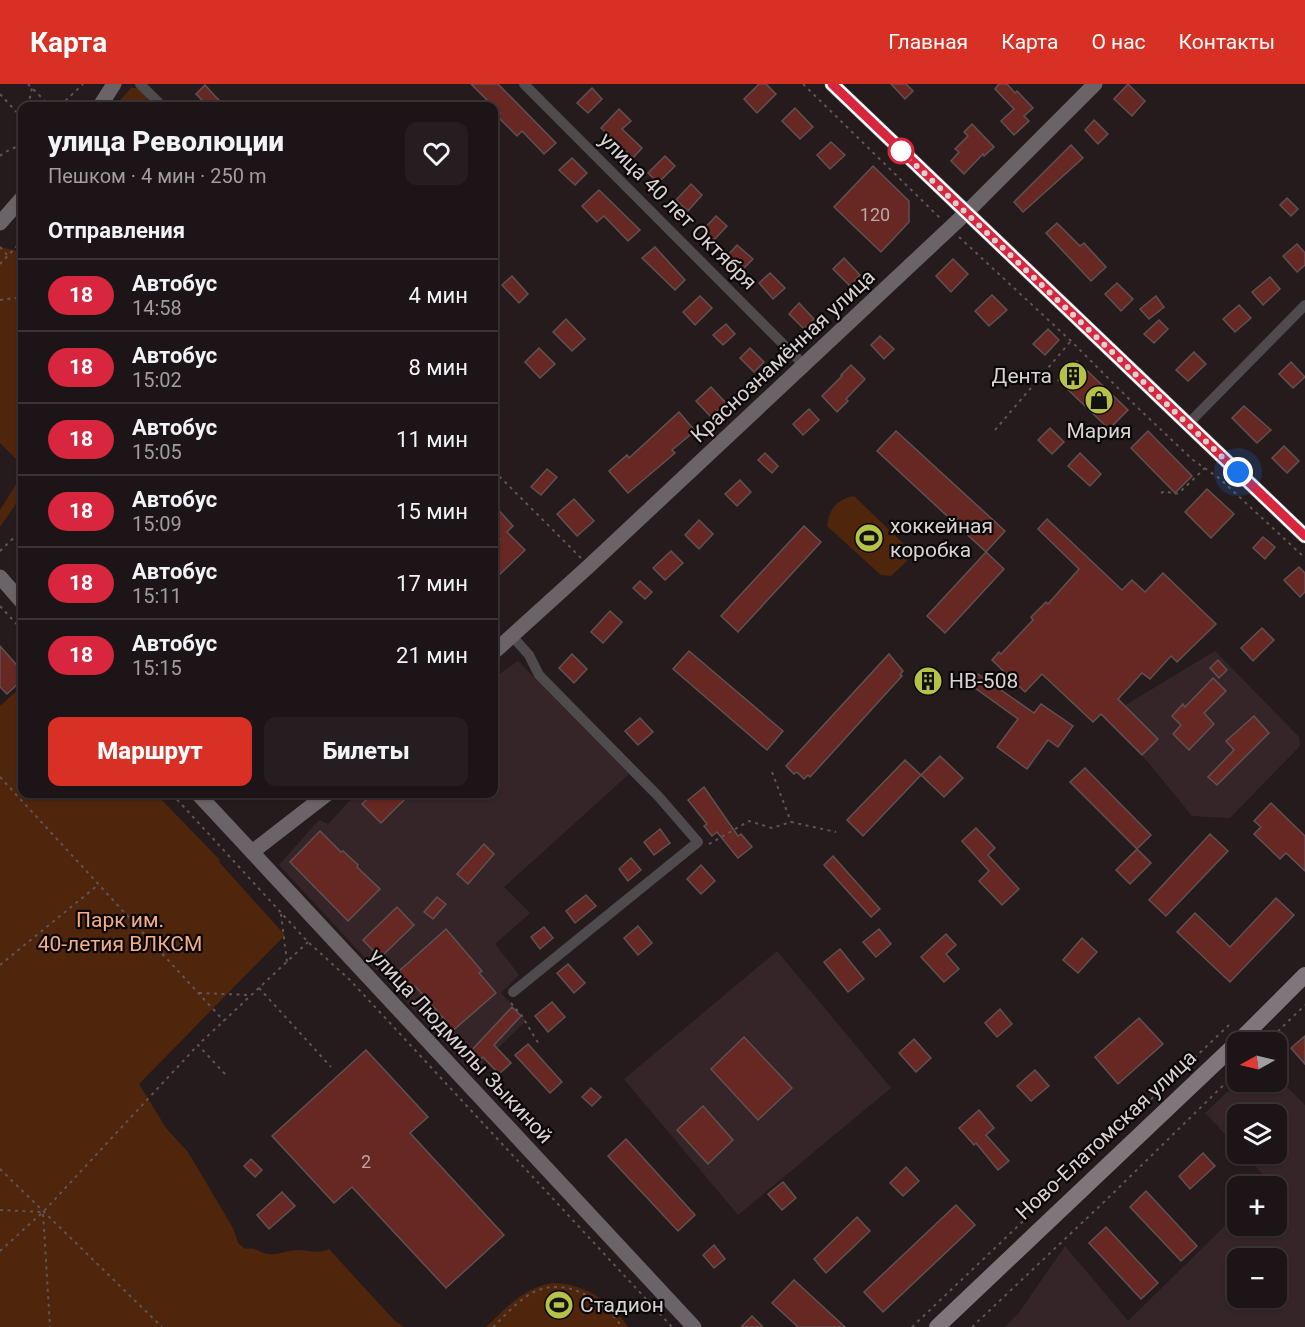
<!DOCTYPE html>
<html lang="ru">
<head>
<meta charset="utf-8">
<style>
	body { margin:0; font-family:Roboto,sans-serif; background:#251d1f; color:#f1f3f6; height:100vh; display:flex; flex-direction:column; font-size:22px; white-space:nowrap }
	* { box-sizing:border-box; margin:0 }
	p { font-size:20px; color:#a09ea1 }
	.icon { flex:none; width:33px; height:33px; fill:none; stroke:currentColor; stroke-width:2; stroke-linecap:round; stroke-linejoin:round }
	.map { position:relative; flex:1; overflow:hidden }
	.drawer { position:absolute; left:18px; top:18px; width:480px; height:696px; display:flex; flex-direction:column; background:#1c1416; border-radius:12px; box-shadow:0 2px 4px #0004,0 0 0 2px #3a3335 }
	.drawer>* { flex:none }
	.badge { padding:0 12px; border-radius:20px; font-size:21px; line-height:39px }
	.needle { width:39px; rotate:262deg }
	.buttons { position:absolute; left:1227px; top:948px; display:grid; gap:12px }
	.buttons a { display:grid; place-items:center; width:60px; height:60px; border-radius:12px; background:#1c1416; box-shadow:0 2px 4px #0004,0 0 0 2px #3a3335; font-size:30px }
	.you { position:absolute; width:30px; height:30px; margin:-15px; border:4px solid #fff; border-radius:50%; background:#1a73e8; box-shadow:0 0 0 9px #1a73e833 }
	.map>.badge { position:absolute; translate:-50% -50%; box-shadow:0 0 0 3px #fff }
	h2 { padding:0 30px; font-size:22px; line-height:54px }
	.round { display:grid; place-items:center; flex:none; width:63px; height:63px; border-radius:12px; background:#251d1f }
	.overview { display:flex; align-items:center; justify-content:space-between; height:102px; padding:0 30px }
	h1 { font-size:28px; font-weight:800; line-height:45px }
	.button { display:flex; gap:12px; margin-top:auto; padding:12px 30px }
	.button a { flex:1; height:69px; border-radius:12px; background:#d93025; color:#fff; font-size:24px; font-weight:800; line-height:69px; text-align:center }
	.button a+a { background:#251d1f; color:#f1f3f6 }
	ul { padding:0; list-style:none }
	li { display:flex; align-items:center; gap:18px; height:72px; padding:0 30px; border-top:2px solid #3a3335 }
	li div { flex:1 }
	li b { display:block; font-size:22px }
	li em { font-style:normal }
	li .badge { min-width:66px; font-weight:700; text-align:center }
	header { display:flex; align-items:center; gap:36px; box-sizing:border-box; height:84px; padding:0 30px; background:#d93025; color:#fff }
	header strong { font-size:28px }
	nav { display:flex; gap:33px; margin-inline-start:auto; font-size:21px }
	.map>svg:first-child { display:block }
	.built { fill:#352529; fill-rule:evenodd }
	.green { fill:#4f250c }
	.building { fill:#672723; stroke:#5e5251; stroke-width:1.5 }
	.lines { fill:none; stroke-linecap:round; stroke-linejoin:round }
	.path { stroke:#5f5557; stroke-width:2; stroke-dasharray:3 4.5; stroke-linecap:butt }
	.street { stroke:#4f4a4d; stroke-width:10 }
	.secondary { stroke:#6a6367; stroke-width:15 }
	.primary { stroke:#7f767b; stroke-width:16 }
	.line-casing { stroke:#fff; stroke-width:14 }
	.line { stroke:#d7263d; stroke-width:9 }
	.walk { stroke:#d9d2d3; stroke-width:6; stroke-dasharray:0 10.8 }
	.stop-dot { fill:#fff; stroke:#d7263d; stroke-width:3 }
	.labels { text-anchor:middle; dominant-baseline:central; stroke-width:4.5; stroke-linejoin:round; paint-order:stroke }
	.number-label { font-size:18px; fill:#bca7a7 }
	.street-label { font-size:21px; fill:#d9d2d3; stroke:#0b0708 }
	.poi-label { font-size:21px; fill:#d9d2d3; stroke:#0b0708; text-anchor:start }
	.park-label { font-size:21px; fill:#f4ac87; stroke:#0b0708 }
</style>
</head>
<body>
<header>
<strong>Карта</strong>
<nav><a>Главная</a><a>Карта</a><a>О нас</a><a>Контакты</a></nav>
</header>
<div class="map">
<svg width="1305" height="1243" viewBox="0 0 1305 1243">
	<rect width="100%" height="100%" fill="#251b1d"/>
	<g class="built">
		<path d="M1215 567 1299 653 1300 662 1230 734 1192 732 1142 671 1108 638 1124 622Z"/>
		<path d="M518 577 629 690 504 803 530 829 495 860 519 891 501 909 526 937 472 989 279 781 319 736 328 740 356 710H494V594Z"/>
		<path d="M777 867 891 1004 738 1131 624 995Z"/>
		<path d="M1277 993 1305 1021V1243H1004L1018 1230 1065 1162 1128 1237 1237 1130 1238 1142H1276V1102H1266L1270 1098 1244 1070H1276V1030H1238L1237 1063 1205 1029 1238 998H1276ZM1276 1174V1214H1238V1174Z"/>
	</g>
	<g class="green">
		<path d="M131 4H138L147 13V17L144 22H115Z"/>
		<path d="M0 163 14 166 22 172V381L0 359Z"/>
		<path d="M22 391V411L0 443V426Z"/>
		<path d="M854 412 910 466 907 477 891 492 881 491 827 442C829 425 837 415 854 412Z"/>
		<path d="M22 602V710H156L220 776 219 778 285 851 139 1000 166 1044 188 1068 233 1144 238 1159 245 1165C257 1163 258 1168 268 1170 277 1171 287 1167 296 1166 308 1165 317 1171 329 1165L394 1236 404 1243H0V622Z"/>
		<path d="M553 1199C584 1200 611 1216 628 1243H486C506 1224 524 1203 553 1199Z"/>
	</g>
	<g class="building">
		<path d="M471 0H498L556 59 544 70 522 47 517 52 497 32 500 29Z"/>
		<path d="M759 0H766L776 10 757 29 744 15Z"/>
		<path d="M891 0H906L913 7 905 15Z"/>
		<path d="M999 0H1007L1015 9 1017 7 1033 24 1024 32 1029 37 1014 51 1001 37 1014 25 995 5Z"/>
		<path d="M1128 0 1145 17 1132 32 1114 15Z"/>
		<path d="M205 1 215 12 225 22H208L196 10Z"/>
		<path d="M592 4 602 15 588 29 577 19Z"/>
		<path d="M795 24 813 43 800 55 782 37Z"/>
		<path d="M619 25 631 37 622 45 642 64 633 74 601 44Z"/>
		<path d="M1094 36 1108 50 1098 60 1085 46Z"/>
		<path d="M972 40 994 63 984 72 983 70 964 90 951 77 959 68 955 65 968 52 964 48Z"/>
		<path d="M831 58 845 71 830 85 817 71Z"/>
		<path d="M1071 61 1083 74 1023 128 1014 118Z"/>
		<path d="M665 72 675 82 658 99 648 89Z"/>
		<path d="M572 74 587 89 575 101 559 86Z"/>
		<path d="M873 82 909 117V138L881 168 834 123Z"/>
		<path d="M691 100 702 111 688 127 676 116Z"/>
		<path d="M599 106 640 146 628 157 604 132 597 138 582 122Z"/>
		<path d="M1287 114 1298 125 1291 132 1280 121Z"/>
		<path d="M716 132 727 142 714 156 703 146Z"/>
		<path d="M1057 139 1080 162 1084 159 1106 183 1091 197 1046 149Z"/>
		<path d="M1297 160 1305 169V181L1297 188 1283 172Z"/>
		<path d="M737 161 753 175 743 185 728 171Z"/>
		<path d="M655 163 685 196 675 206 642 174Z"/>
		<path d="M844 174 860 191 850 202 833 185Z"/>
		<path d="M953 175 968 190 951 208 936 192Z"/>
		<path d="M770 189 785 204 773 215 759 199Z"/>
		<path d="M512 192 528 210 519 219 502 201Z"/>
		<path d="M1270 193 1280 205 1263 221 1252 208Z"/>
		<path d="M1117 199 1133 215 1121 227 1105 210Z"/>
		<path d="M992 211 1007 226 989 242 975 227Z"/>
		<path d="M700 212 712 224 695 241 683 228Z"/>
		<path d="M1156 212 1164 223 1149 235 1140 225Z"/>
		<path d="M799 219 814 235 804 245 789 230Z"/>
		<path d="M1239 221 1251 234 1235 248 1223 235Z"/>
		<path d="M566 235 585 255 572 267 553 248Z"/>
		<path d="M1159 236 1168 245 1154 259 1144 250Z"/>
		<path d="M726 240 735 250 723 261 713 251Z"/>
		<path d="M1048 245 1059 256 1045 271 1033 260Z"/>
		<path d="M880 252 894 265 884 275 871 261Z"/>
		<path d="M539 264 555 280 540 294 525 278Z"/>
		<path d="M750 264 764 278 754 288 740 274Z"/>
		<path d="M1194 268 1206 280 1188 297 1176 286Z"/>
		<path d="M1077 277 1128 326 1109 345 1058 296Z"/>
		<path d="M1291 278 1305 293 1293 304 1279 290Z"/>
		<path d="M851 281 865 295 846 315 848 317 837 328 822 312 842 292 841 291Z"/>
		<path d="M711 303 726 319 711 333 696 317Z"/>
		<path d="M1244 322 1271 346 1257 359 1232 334Z"/>
		<path d="M809 325 819 336 803 351 793 340Z"/>
		<path d="M679 328 695 347 672 366 675 369 628 409 609 387 627 371 629 374Z"/>
		<path d="M1050 344 1064 358 1052 370 1038 356Z"/>
		<path d="M896 347 1005 447 986 468 877 367Z"/>
		<path d="M1148 347 1192 392 1175 409 1131 364Z"/>
		<path d="M1284 362 1299 377 1287 389 1272 374Z"/>
		<path d="M765 369 778 382 772 389 758 376Z"/>
		<path d="M1080 369 1101 390 1090 402 1068 382Z"/>
		<path d="M547 385 557 393 541 411 531 403Z"/>
		<path d="M740 396 751 408 737 422 725 410Z"/>
		<path d="M1207 405 1234 430 1211 454 1185 428Z"/>
		<path d="M574 415 594 437 577 452 557 430Z"/>
		<path d="M494 421 513 442 507 448 525 466 494 496V461L500 455 494 449Z"/>
		<path d="M1047 435 1122 506 1132 496 1145 508 1163 489 1216 540 1177 578 1171 572 1150 595 1142 589 1118 615 1158 655 1142 671 1101 630 1093 638 1042 590 1025 608 992 576 999 568 1001 570 1033 536 1031 533 1046 518 1048 520 1079 485 1038 445Z"/>
		<path d="M699 436 713 450 699 465 685 451Z"/>
		<path d="M804 442 821 458 738 548 721 532Z"/>
		<path d="M1263 453 1275 463 1265 475 1253 464Z"/>
		<path d="M671 467 683 479 665 496 653 484Z"/>
		<path d="M986 468 1004 485 945 549 927 532Z"/>
		<path d="M1299 483 1305 489V508L1300 513 1284 496Z"/>
		<path d="M640 497 652 508 645 515 633 504Z"/>
		<path d="M610 527 622 538 603 559 591 548Z"/>
		<path d="M1262 544 1274 556 1253 577 1241 564Z"/>
		<path d="M0 562 22 587V596L7 610 0 603Z"/>
		<path d="M689 567 783 647 767 666 673 585Z"/>
		<path d="M572 570 587 585 574 599 559 584Z"/>
		<path d="M889 570 903 587 900 591 902 592 810 693 808 691 804 695 797 688 794 690 786 682Z"/>
		<path d="M1218 576 1227 586 1219 594 1210 584Z"/>
		<path d="M930 588 938 595 926 606 919 599Z"/>
		<path d="M978 590 1034 629 1041 620 1073 642 1058 663 1048 656 1027 685 997 663 1018 635 971 601Z"/>
		<path d="M1213 594 1226 607 1204 629 1214 640 1189 666 1173 650 1181 641 1172 632 1183 620 1185 623Z"/>
		<path d="M1254 632 1269 649 1217 701 1208 693 1234 666 1226 657Z"/>
		<path d="M640 634 653 648 638 661 625 647Z"/>
		<path d="M940 672 963 694 944 713 921 691Z"/>
		<path d="M905 676 921 691 863 752 847 736Z"/>
		<path d="M1085 684 1151 751 1137 765 1070 698Z"/>
		<path d="M704 703 738 752 741 750 752 763 738 774 717 748 712 752 704 742 707 740 688 716Z"/>
		<path d="M373 710H410L381 739 362 720Z"/>
		<path d="M1271 719 1305 752V787L1286 769 1280 775 1254 750 1261 743 1254 737Z"/>
		<path d="M976 744 995 764 988 771 1019 805 1002 821 979 797 989 787 962 757Z"/>
		<path d="M660 745 670 759 654 771 644 758Z"/>
		<path d="M320 747 341 768 343 767 358 781 357 783 380 805 348 837 290 778Z"/>
		<path d="M1210 750 1228 767 1166 832 1149 816Z"/>
		<path d="M484 760 494 770 468 800 457 790Z"/>
		<path d="M1137 765 1151 779 1130 800 1116 786Z"/>
		<path d="M833 772 880 825 871 833 824 781Z"/>
		<path d="M631 774 641 786 628 797 619 785Z"/>
		<path d="M701 781 715 797 701 810 687 795Z"/>
		<path d="M586 811 596 822 575 839 566 827Z"/>
		<path d="M437 813 446 820 433 835 424 828Z"/>
		<path d="M1276 814 1294 831 1230 898 1177 848 1195 829 1230 863Z"/>
		<path d="M397 823 414 841 380 874 363 856Z"/>
		<path d="M638 842 652 859 638 871 624 854Z"/>
		<path d="M544 843 553 854 540 865 531 853Z"/>
		<path d="M446 845 482 887 479 889 496 909 449 950 441 941 446 937 415 902 413 904 398 888Z"/>
		<path d="M879 845 891 860 876 873 863 858Z"/>
		<path d="M946 850 956 861 946 870 959 885 944 898 921 873Z"/>
		<path d="M1082 854 1097 868 1078 889 1063 876Z"/>
		<path d="M840 865 864 895 848 908 824 878Z"/>
		<path d="M568 880 585 899 574 909 557 889Z"/>
		<path d="M552 918 565 933 548 948 535 932Z"/>
		<path d="M512 923 521 932 494 961 511 979 499 990 483 973 478 977 469 969Z"/>
		<path d="M1000 925 1012 940 997 953 985 939Z"/>
		<path d="M1139 934 1163 960 1118 1000 1095 973Z"/>
		<path d="M1305 952V980L1291 964Z"/>
		<path d="M744 953 792 1004 758 1036 711 985Z"/>
		<path d="M914 955 931 974 916 988 899 969Z"/>
		<path d="M528 960 562 998 550 1009 515 971Z"/>
		<path d="M366 966 428 1033 410 1049 504 1151 446 1204 352 1103 334 1119 272 1052Z"/>
		<path d="M1035 986 1049 1002 1031 1017 1017 1002Z"/>
		<path d="M591 1004 601 1013 592 1022 582 1013Z"/>
		<path d="M703 1022 733 1056 708 1080 677 1046Z"/>
		<path d="M979 1026 994 1044 986 1051 1009 1077 998 1086 976 1059 974 1061 959 1044Z"/>
		<path d="M626 1055 695 1131 678 1147 608 1072Z"/>
		<path d="M1203 1069 1215 1082 1190 1105 1179 1092Z"/>
		<path d="M251 1075 262 1086 255 1093 244 1082Z"/>
		<path d="M906 1083 919 1097 903 1112 890 1099Z"/>
		<path d="M783 1098 796 1114 782 1126 768 1110Z"/>
		<path d="M1146 1107 1197 1162 1181 1177 1130 1123Z"/>
		<path d="M282 1108 295 1122 269 1145 257 1131Z"/>
		<path d="M956 1121 975 1141 883 1228 864 1208Z"/>
		<path d="M857 1133 870 1147 826 1189 814 1175Z"/>
		<path d="M1106 1143 1158 1199 1141 1215 1089 1159Z"/>
		<path d="M714 1161 725 1175 714 1184 703 1171Z"/>
		<path d="M794 1196 845 1243H798L772 1219Z"/>
		<path d="M752 1232 763 1243H741Z"/>
	</g>
	<g class="lines">
		<g class="path">
			<path d="M28 0 50 22"/>
			<path d="M803 0 940 134"/>
			<path d="M0 10 22 34"/>
			<path d="M28 22 32 4"/>
			<path d="M60 22 83 0"/>
			<path d="M0 72C6 66 15 65 22 59"/>
			<path d="M959 153 1071 257 1137 323 1193 376 1219 394 1305 474"/>
			<path d="M0 163 8 172"/>
			<path d="M0 180 18 161"/>
			<path d="M0 216 22 213"/>
			<path d="M995 346 1071 257"/>
			<path d="M494 387 581 474"/>
			<path d="M1161 409 1165 407 1174 410 1179 409 1205 384"/>
			<path d="M0 467 22 446"/>
			<path d="M0 522 22 546"/>
			<path d="M772 688 791 738"/>
			<path d="M0 693 224 937"/>
			<path d="M172 710 308 858 350 896 672 1243"/>
			<path d="M709 760 749 737 772 744 791 738 836 748"/>
			<path d="M281 830 287 878"/>
			<path d="M0 881 98 801"/>
			<path d="M259 904 331 983"/>
			<path d="M199 909 250 911"/>
			<path d="M511 919 522 932 540 962"/>
			<path d="M1267 958 1305 921"/>
			<path d="M225 990 198 961 308 858"/>
			<path d="M0 1085 162 1243"/>
			<path d="M0 1126 43 1128 50 1243"/>
			<path d="M0 1167 43 1128 198 961"/>
			<path d="M493 1243C505 1232 517 1217 532 1209 565 1191 603 1216 622 1243"/>
			<path d="M912 1243 1229 941"/>
			<path d="M972 1243 1105 1117 1238 987"/>
		</g>
		<g class="street">
			<path d="M140 0 162 22"/>
			<path d="M524 0 804 281"/>
			<path d="M1188 340 1305 221"/>
			<path d="M512 552 529 571 539 591 659 713 698 758 513 908"/>
		</g>
		<g class="secondary">
			<path d="M832 0 1305 452"/>
			<path d="M100 22 114 0"/>
			<path d="M0 139 22 114"/>
			<path d="M0 493 22 518"/>
			<path d="M494 568 589 482 966 129 1095 0"/>
			<path d="M198 710 694 1243"/>
			<path d="M252 768 327 710"/>
		</g>
		<path class="primary" d="M937 1243 1242 954 1305 891"/>
	</g>
	<g class="lines">
		<g class="line-casing">
			<path id="line" d="M832 0 1305 452"/>
		</g>
		<use href="#line" class="line"/>
		<path class="walk" d="M901 67 1238 388"/>
	</g>
	<defs>
		<g id="building-disc" transform="scale(1.5)"><circle r="9.5" fill="#b6c148" stroke="#0b0708"/><path d="M-4-6H4V6H1V3H-1V6H-4ZM-2.5-4.3h1.7v1.8h-1.7ZM.8-4.3h1.7v1.8H.8ZM-2.5-1h1.7V.8h-1.7ZM.8-1h1.7V.8H.8Z" fill="#111"/></g>
		<g id="shop-disc" transform="scale(1.5)"><circle r="9.5" fill="#b6c148" stroke="#0b0708"/><path d="M-5-2.5h2.3a2.7 3.5 0 0 1 5.4 0H5L5.5 6h-11ZM-1.5-2.5h3a1.5 2.3 0 0 0-3 0Z" fill="#111"/></g>
		<g id="stadium-disc" transform="scale(1.5)"><circle r="9.5" fill="#b6c148" stroke="#0b0708"/><path d="M0-5a6.5 5 0 1 0 0 10a6.5 5 0 1 0 0-10ZM-3.5-1.8h7v3.6h-7Z" fill="#111"/></g>
	</defs>
	<g fill-rule="evenodd">
		<use href="#building-disc" x="1073" y="292"/>
		<use href="#shop-disc" x="1099" y="316"/>
		<use href="#stadium-disc" x="869" y="454"/>
		<use href="#building-disc" x="928" y="597"/>
		<use href="#stadium-disc" x="559" y="1221"/>
	</g>
	<circle class="stop-dot" cx="901" cy="67" r="12"/>
	<g class="labels">
		<g class="number-label">
			<text x="875" y="130">120</text>
			<text x="366" y="1077">2</text>
		</g>
		<g class="street-label">
			<text transform="translate(678 127) rotate(45)">улица 40 лет Октября</text>
			<text transform="translate(783 272) rotate(-43)">Краснознамённая улица</text>
			<text transform="translate(461 962) rotate(47)">улица Людмилы Зыкиной</text>
			<text transform="translate(1106 1051) rotate(-43)">Ново-Елатомская улица</text>
		</g>
		<g class="poi-label">
			<text x="1052" y="292" text-anchor="end">Дента</text>
			<text x="1099" y="347" text-anchor="middle">Мария</text>
			<text x="890" y="442">хоккейная<tspan x="890" dy="24">коробка</tspan></text>
			<text x="949" y="597">НВ-508</text>
			<text x="580" y="1221">Стадион</text>
		</g>
		<g class="park-label">
			<text x="120" y="836">Парк им.<tspan x="120" dy="24">40-летия ВЛКСМ</tspan></text>
		</g>
	</g>
</svg>
<div class="buttons">
<a><svg class="needle" viewBox="-14 -14 28 28"><path d="M0-13l5 13h-10z" fill="#e53935"/><path d="M0 13l5-13h-10z" fill="#a09ea1"/></svg></a>
<a><svg class="icon" aria-label="layers" viewBox="0 0 24 24"><path d="M12 4l9 5-9 5-9-5zM3 14l9 5 9-5"/></svg></a>
<a>+</a>
<a>−</a>
</div>
<div class="you" style="left:1238px;top:388px"></div>
<section class="drawer">
<div class="overview"><div><h1>улица Революции</h1><p>Пешком · 4 мин · 250 m</p></div><a class="round"><svg class="icon" aria-label="heart" viewBox="0 0 24 24"><path d="M12 20l-8-8c-3-5 5-10 8-4 3-6 11-1 8 4z"/></svg></a></div>
<h2>Отправления</h2>
<ul>
<li><span class="badge" style="background:#d7263d;color:#fff">18</span><div><b>Автобус</b><p>14:58</p></div><em>4 мин</em></li>
<li><span class="badge" style="background:#d7263d;color:#fff">18</span><div><b>Автобус</b><p>15:02</p></div><em>8 мин</em></li>
<li><span class="badge" style="background:#d7263d;color:#fff">18</span><div><b>Автобус</b><p>15:05</p></div><em>11 мин</em></li>
<li><span class="badge" style="background:#d7263d;color:#fff">18</span><div><b>Автобус</b><p>15:09</p></div><em>15 мин</em></li>
<li><span class="badge" style="background:#d7263d;color:#fff">18</span><div><b>Автобус</b><p>15:11</p></div><em>17 мин</em></li>
<li><span class="badge" style="background:#d7263d;color:#fff">18</span><div><b>Автобус</b><p>15:15</p></div><em>21 мин</em></li>
</ul>
<div class="button"><a>Маршрут</a><a>Билеты</a></div>
</section>
</div>
</body>
</html>
